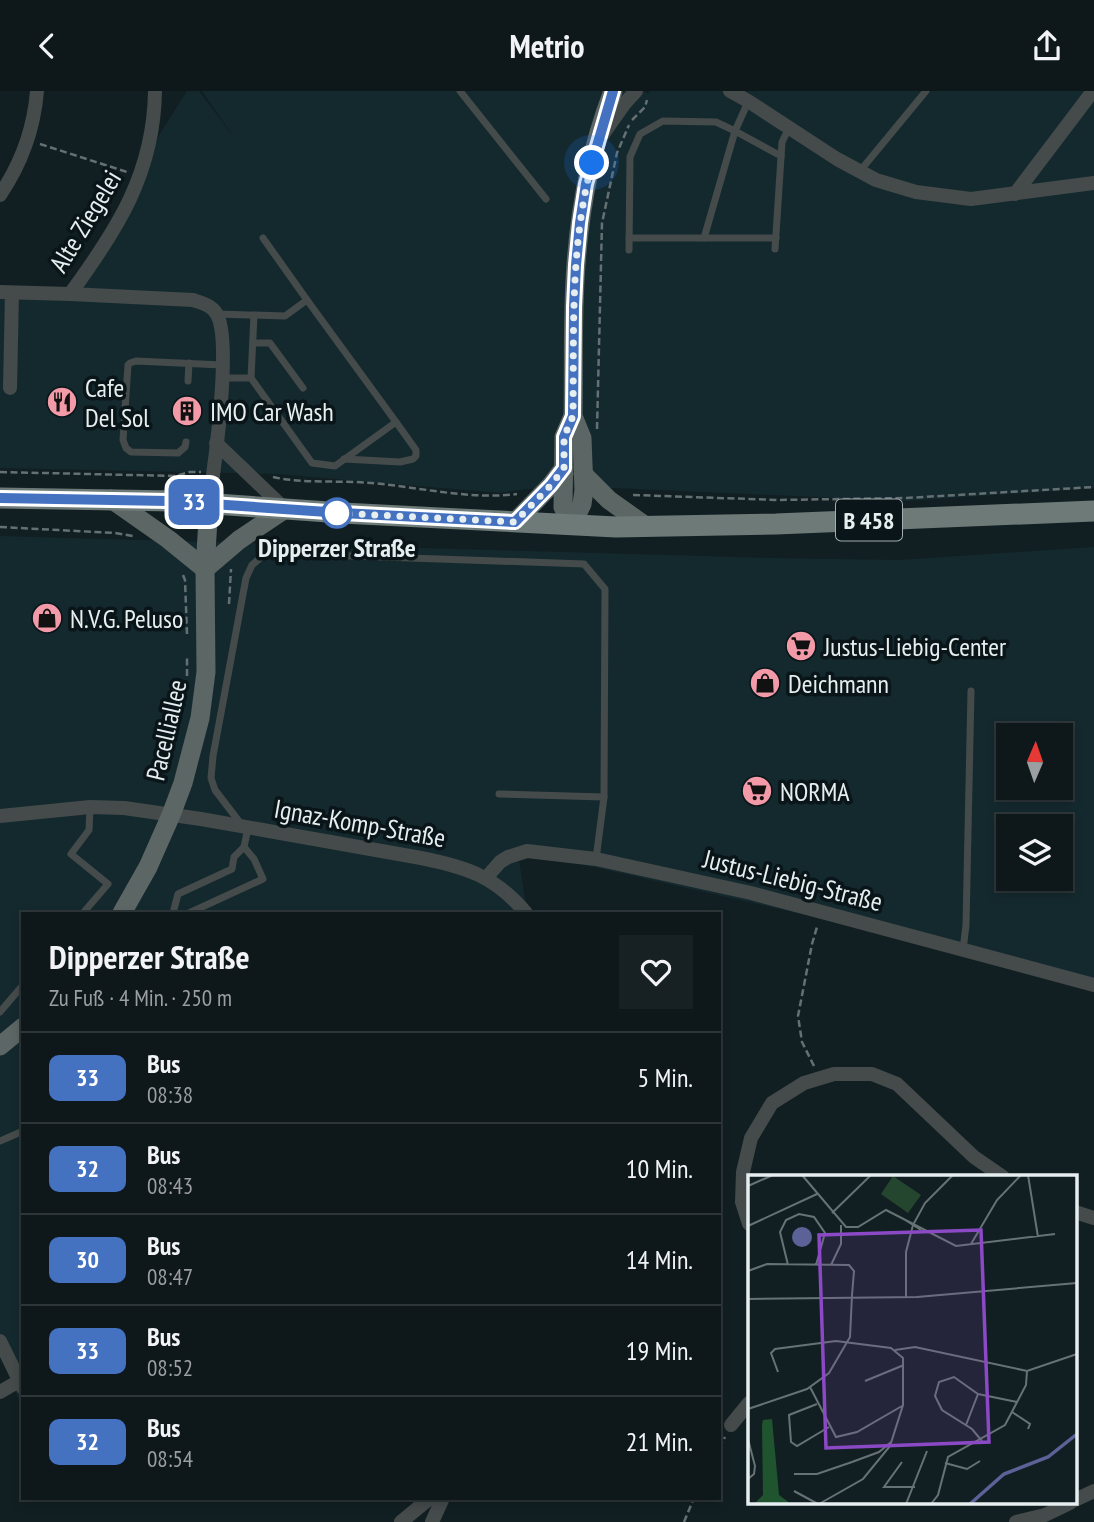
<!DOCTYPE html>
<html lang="de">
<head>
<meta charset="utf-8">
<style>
	body { margin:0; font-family:"PT Sans Narrow",sans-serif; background:#172023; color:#f1f3f6; height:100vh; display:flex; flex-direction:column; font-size:26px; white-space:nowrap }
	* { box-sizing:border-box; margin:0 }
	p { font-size:23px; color:#9b9fa2 }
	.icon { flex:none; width:38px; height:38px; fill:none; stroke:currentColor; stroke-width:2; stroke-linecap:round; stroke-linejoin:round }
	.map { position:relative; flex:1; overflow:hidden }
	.drawer { position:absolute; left:21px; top:821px; width:700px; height:588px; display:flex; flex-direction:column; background:#0e171a; border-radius:0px; box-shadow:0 4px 10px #0003,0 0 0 2px #2e3639 }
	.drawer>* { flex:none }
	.badge { padding:0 14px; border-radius:10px; font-size:24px; line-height:46px }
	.needle { width:46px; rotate:2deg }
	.buttons { position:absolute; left:996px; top:632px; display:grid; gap:14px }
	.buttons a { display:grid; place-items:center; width:77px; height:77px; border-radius:0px; background:#0e171a; box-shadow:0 4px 10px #0003,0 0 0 2px #2e3639; font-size:35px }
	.you { position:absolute; width:35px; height:35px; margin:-18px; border:5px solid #fff; border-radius:50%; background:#1a73e8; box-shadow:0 0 0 10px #1a73e833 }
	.map>.badge { position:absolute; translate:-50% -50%; box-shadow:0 0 0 4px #fff }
	.round { display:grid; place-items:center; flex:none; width:74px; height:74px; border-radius:0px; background:#172023 }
	.head { display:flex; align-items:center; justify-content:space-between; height:119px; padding:0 28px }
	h1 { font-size:33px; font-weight:800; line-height:52px }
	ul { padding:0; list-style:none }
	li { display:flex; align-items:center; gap:21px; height:91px; padding:0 28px; border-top:2px solid #2e3639 }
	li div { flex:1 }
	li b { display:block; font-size:26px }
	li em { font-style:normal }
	li .badge { min-width:77px; font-weight:700; text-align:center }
	header { display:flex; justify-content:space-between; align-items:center; height:91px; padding:0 28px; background:#0e171a; font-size:32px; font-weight:800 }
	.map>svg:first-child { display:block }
	.built { fill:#14292e; fill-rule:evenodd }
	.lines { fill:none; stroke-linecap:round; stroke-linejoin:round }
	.path { stroke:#657073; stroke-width:2.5; stroke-dasharray:7 3.5; stroke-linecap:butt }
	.lane { stroke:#454b4a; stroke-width:7 }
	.street { stroke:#454b4a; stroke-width:14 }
	.secondary { stroke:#5c6664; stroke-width:19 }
	.primary { stroke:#6d7a77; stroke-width:21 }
	.line-casing { stroke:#fff; stroke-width:16 }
	.line { stroke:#4472c1; stroke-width:10 }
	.walk { stroke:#e6eef0; stroke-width:7; stroke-dasharray:0 12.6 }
	.stop-dot { fill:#fff; stroke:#4472c1; stroke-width:3.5 }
	.labels { text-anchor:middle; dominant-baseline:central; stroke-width:7; stroke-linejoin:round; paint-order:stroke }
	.shield { fill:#091518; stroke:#a4adaf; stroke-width:2 }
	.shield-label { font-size:24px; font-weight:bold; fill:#e6eef0 }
	.street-label { font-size:26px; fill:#e6eef0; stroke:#091518 }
	.poi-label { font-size:26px; fill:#e6eef0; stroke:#091518; text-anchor:start }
	.stop-label { font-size:26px; font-weight:bold; fill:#e6eef0; stroke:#091518 }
	.inset-river { fill:none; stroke:#5a6297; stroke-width:3.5 }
	.inset-road { fill:none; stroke:#677274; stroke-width:2 }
	.view { fill:#8b49c6; fill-opacity:0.15; stroke:#8b49c6; stroke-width:3.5 }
	.inset-edge { fill:none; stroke:#e6eef0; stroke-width:3.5 }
</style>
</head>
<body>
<header><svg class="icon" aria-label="back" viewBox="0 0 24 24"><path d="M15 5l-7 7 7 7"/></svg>Metrio<svg class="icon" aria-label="share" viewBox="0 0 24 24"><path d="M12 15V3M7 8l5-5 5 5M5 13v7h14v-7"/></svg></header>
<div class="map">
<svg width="1094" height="1431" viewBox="0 0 1094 1431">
	<rect width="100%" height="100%" fill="#121f22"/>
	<g class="built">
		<path d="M187 0H199L238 52 202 0H644L648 3 649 0H1094V397L907 410 615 397 527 398 500 402 277 383 0 377V201L70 202 113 139 148 62Z"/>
		<path d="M0 445 772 467 899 469 1094 456V898L833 830 585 774 537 760 518 762 527 822H23V1319L0 1264ZM1008 644H1060V696H1008ZM1008 735H1060V788H1008Z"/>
	</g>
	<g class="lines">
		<g class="path">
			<path d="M632 29 645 16 647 9"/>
			<path d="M40 53 127 81"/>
			<path d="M597 338 602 132 617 62 629 34"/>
			<path d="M0 381 175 385 190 381H201"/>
			<path d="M273 386C304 393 339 389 371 392 420 396 468 409 517 403"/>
			<path d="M633 404 778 409 906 407 1094 396"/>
			<path d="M0 436 115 442 133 445"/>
			<path d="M183 484 185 489 187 543"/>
			<path d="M229 513 231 478"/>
			<path d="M187 585V567"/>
			<path d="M814 975 802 951 798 925 812 853 817 836"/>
			<path d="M719 1357 725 1346"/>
			<path d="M684 1431 694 1407"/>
		</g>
		<g class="lane">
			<path d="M460 0 546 108"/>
			<path d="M860 80 926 0"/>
			<path d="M263 147 307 209"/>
			<path d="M629 147H776"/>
			<path d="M704 147 735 40 781 65"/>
			<path d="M775 158 782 51 789 37"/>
			<path d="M629 159 630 66 640 43 663 30 716 31 735 40 748 11"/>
			<path d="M217 223 285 225 307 209 396 331 335 375 312 372 251 287H222"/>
			<path d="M253 252H270L303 297"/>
			<path d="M251 287 254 224"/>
			<path d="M188 290 189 272"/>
			<path d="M186 351 185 356 178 362 131 361 126 357 123 349 128 274 130 272 136 270 222 274"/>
			<path d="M344 368 400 371 413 368 416 365V359L396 331"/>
			<path d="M499 703 604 706 596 768"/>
			<path d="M241 733 215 699 211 687 213 665 246 487 252 474 266 462 584 473 605 498 604 706"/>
			<path d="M83 822 108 793 71 763 89 739 90 717"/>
			<path d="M173 822 178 803 232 778 234 766 244 756 248 737"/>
			<path d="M189 822 263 788 254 768 244 756"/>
			<path d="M963 859 966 834 971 600"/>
			<path d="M0 921 23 894"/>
			<path d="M0 1050 23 1040"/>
		</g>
		<g class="street">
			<path d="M730 0 748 10 837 68 876 89 916 101 971 108 1094 92"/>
			<path d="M601 46 625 12 636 0"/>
			<path d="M1015 103 1093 0"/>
			<path d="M0 104C21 73 34 37 37 0"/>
			<path d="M0 201 70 203 193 209C202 212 211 214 216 222 233 246 214 379 209 412"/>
			<path d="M70 203C117 139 154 82 155 0"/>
			<path d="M10 297 12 202"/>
			<path d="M216 352 285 418"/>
			<path d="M0 725 90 716 124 717 201 728 421 767C466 776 495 785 526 822"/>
			<path d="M486 787 500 771 508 766 527 760 596 768 751 802 1094 894"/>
			<path d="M1075 1121 1094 1127"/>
			<path d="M749 1133 742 1111 743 1081 751 1047 772 1012 804 992 834 983H872L897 993 974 1066 1003 1086"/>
			<path d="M0 1250 23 1297"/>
			<path d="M0 1301 19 1290"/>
			<path d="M731 1334 749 1312"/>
			<path d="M1075 1409 1094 1400"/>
			<path d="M401 1431 430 1407"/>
			<path d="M432 1431 443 1407"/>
			<path d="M1016 1431 1045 1424 1070 1412"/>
		</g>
		<g class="secondary">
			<path d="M583 383 609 409 647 436"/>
			<path d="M111 408 168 448 205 478"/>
			<path d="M515 431 551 394 564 377"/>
			<path d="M572 434 582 413 584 399 582 347 573 325C574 275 572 224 576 174 580 115 592 55 613 0"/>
			<path d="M572 434 563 416 564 346 573 325"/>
			<path d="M205 478 239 449 285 418"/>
			<path d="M122 822 148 776 171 724 183 692 200 627 206 581 205 478 209 412"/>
			<path d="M0 955 23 936"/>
		</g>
		<path class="primary" d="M0 407 174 410 342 422 616 436 776 433 1094 420"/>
	</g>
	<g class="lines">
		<g class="line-casing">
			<path id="line" d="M0 407 168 410 342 422 515 431 551 394 564 377V346L573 325 574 216 576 174 580 132 586 93 613 0"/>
		</g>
		<use href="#line" class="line"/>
		<path class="walk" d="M337 422 515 431 551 394 564 377V346L573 325C574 240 570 154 592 72"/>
	</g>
	<defs>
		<g id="restaurant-disc" transform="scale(1.575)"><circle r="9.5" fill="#f39aa8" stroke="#091518"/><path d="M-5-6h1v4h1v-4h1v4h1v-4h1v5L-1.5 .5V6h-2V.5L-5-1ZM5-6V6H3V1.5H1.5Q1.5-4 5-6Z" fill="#111"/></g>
		<g id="building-disc" transform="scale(1.575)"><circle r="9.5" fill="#f39aa8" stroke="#091518"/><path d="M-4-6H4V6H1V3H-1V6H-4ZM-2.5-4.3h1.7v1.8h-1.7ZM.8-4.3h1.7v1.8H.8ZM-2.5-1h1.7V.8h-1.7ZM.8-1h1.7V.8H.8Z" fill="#111"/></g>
		<g id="shop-disc" transform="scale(1.575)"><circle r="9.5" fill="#f39aa8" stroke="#091518"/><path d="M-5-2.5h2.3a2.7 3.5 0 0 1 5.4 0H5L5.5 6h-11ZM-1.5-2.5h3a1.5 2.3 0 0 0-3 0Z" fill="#111"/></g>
		<g id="supermarket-disc" transform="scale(1.575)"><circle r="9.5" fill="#f39aa8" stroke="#091518"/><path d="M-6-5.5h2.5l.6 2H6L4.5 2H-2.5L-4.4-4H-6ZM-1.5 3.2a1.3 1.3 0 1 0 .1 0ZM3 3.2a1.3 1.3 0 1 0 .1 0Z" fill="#111"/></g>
	</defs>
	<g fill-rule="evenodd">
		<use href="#restaurant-disc" x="62" y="311"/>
		<use href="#building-disc" x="187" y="320"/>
		<use href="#shop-disc" x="47" y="527"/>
		<use href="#supermarket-disc" x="801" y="555"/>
		<use href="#shop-disc" x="765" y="592"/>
		<use href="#supermarket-disc" x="757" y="700"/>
	</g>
	<circle class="stop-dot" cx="337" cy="422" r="14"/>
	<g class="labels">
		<rect class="shield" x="836" y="408.5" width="66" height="41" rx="5"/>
		<g class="shield-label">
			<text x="869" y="429">B 458</text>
		</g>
		<g class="street-label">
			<text transform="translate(85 130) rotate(-59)">Alte Ziegelei</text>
			<text transform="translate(166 639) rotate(-77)">Pacelliallee</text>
			<text transform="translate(360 732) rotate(10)">Ignaz-Komp-Straße</text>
			<text transform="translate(793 789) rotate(14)">Justus-Liebig-Straße</text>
		</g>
		<g class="poi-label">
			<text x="85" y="296">Cafe<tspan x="85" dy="30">Del Sol</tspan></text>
			<text x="210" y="320">IMO Car Wash</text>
			<text x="70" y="527">N.V.G. Peluso</text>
			<text x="824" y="555">Justus-Liebig-Center</text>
			<text x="788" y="592">Deichmann</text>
			<text x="780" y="700">NORMA</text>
		</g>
		<g class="stop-label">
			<text x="337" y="456">Dipperzer Straße</text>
		</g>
	</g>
	<g transform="translate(748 1084)">
		<rect width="329" height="329" fill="#121f22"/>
		<path d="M145 1 173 20 160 38 133 19Z" fill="#25462e"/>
		<path d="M24 244 31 320 43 329H6L15 320 14 250 15 245Z" fill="#1f542f"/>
		<path d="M44 62a10 10 0 1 1 20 0a10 10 0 1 1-20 0Z" fill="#5a6297"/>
		<path class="inset-river" d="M222 329 256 299 300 282 329 259"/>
		<path class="inset-road" d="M54 0 98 52H110L138 35 208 71 307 59M280 0 290 62M0 11 25 0M84 38 123 0M154 43 173 55M0 51 69 19M223 69 249 25 273 0M40 90 32 57 38 45 51 39 66 42 77 58 68 90M83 90 93 69V50M0 96 19 89 101 90 106 96 104 120M158 122V77L165 50 177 28 205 0M0 124 169 122 329 108M147 175 167 172 279 196 329 179M30 197 23 178 27 174 88 166 143 173 155 183V230L142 271 115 304 71 329M117 206 156 190M62 212 88 262 109 257 154 231M69 229 41 240 43 267 49 271 81 252M0 234 59 214 81 198 102 162 104 120M264 237 282 249 280 254M218 250 230 219M0 264 7 291 6 299 0 304M234 266 224 254 194 235 187 221 191 207 206 202 230 219 269 227M154 287 136 312H167M197 288 219 294 232 286M46 299H69L104 287 131 277 143 267M46 316 70 329M158 329 179 276M183 329 190 320 200 282 257 250 278 210 279 196"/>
		<path class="view" d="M233 55 241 267 78 273 71 60Z"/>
		<rect width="329" height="329" class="inset-edge"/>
	</g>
</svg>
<div class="buttons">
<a><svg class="needle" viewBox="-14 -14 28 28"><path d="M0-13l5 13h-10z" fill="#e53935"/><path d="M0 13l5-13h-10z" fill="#9b9fa2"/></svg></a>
<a><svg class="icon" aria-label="layers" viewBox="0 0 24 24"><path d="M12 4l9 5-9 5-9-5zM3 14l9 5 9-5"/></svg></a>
</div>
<div class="you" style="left:592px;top:72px"></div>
<b class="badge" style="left:194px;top:411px;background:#4472c1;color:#fff">33</b>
<section class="drawer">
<div class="head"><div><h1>Dipperzer Straße</h1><p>Zu Fuß · 4 Min. · 250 m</p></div><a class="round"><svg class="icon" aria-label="heart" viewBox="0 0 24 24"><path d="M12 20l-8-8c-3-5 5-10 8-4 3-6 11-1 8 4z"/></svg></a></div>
<ul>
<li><span class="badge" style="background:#4472c1;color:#fff">33</span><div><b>Bus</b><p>08:38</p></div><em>5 Min.</em></li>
<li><span class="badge" style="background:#4472c1;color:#fff">32</span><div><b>Bus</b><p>08:43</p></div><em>10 Min.</em></li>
<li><span class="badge" style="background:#4472c1;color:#fff">30</span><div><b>Bus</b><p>08:47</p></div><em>14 Min.</em></li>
<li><span class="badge" style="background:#4472c1;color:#fff">33</span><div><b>Bus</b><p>08:52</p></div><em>19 Min.</em></li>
<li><span class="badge" style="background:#4472c1;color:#fff">32</span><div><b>Bus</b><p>08:54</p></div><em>21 Min.</em></li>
</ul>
</section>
</div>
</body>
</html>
